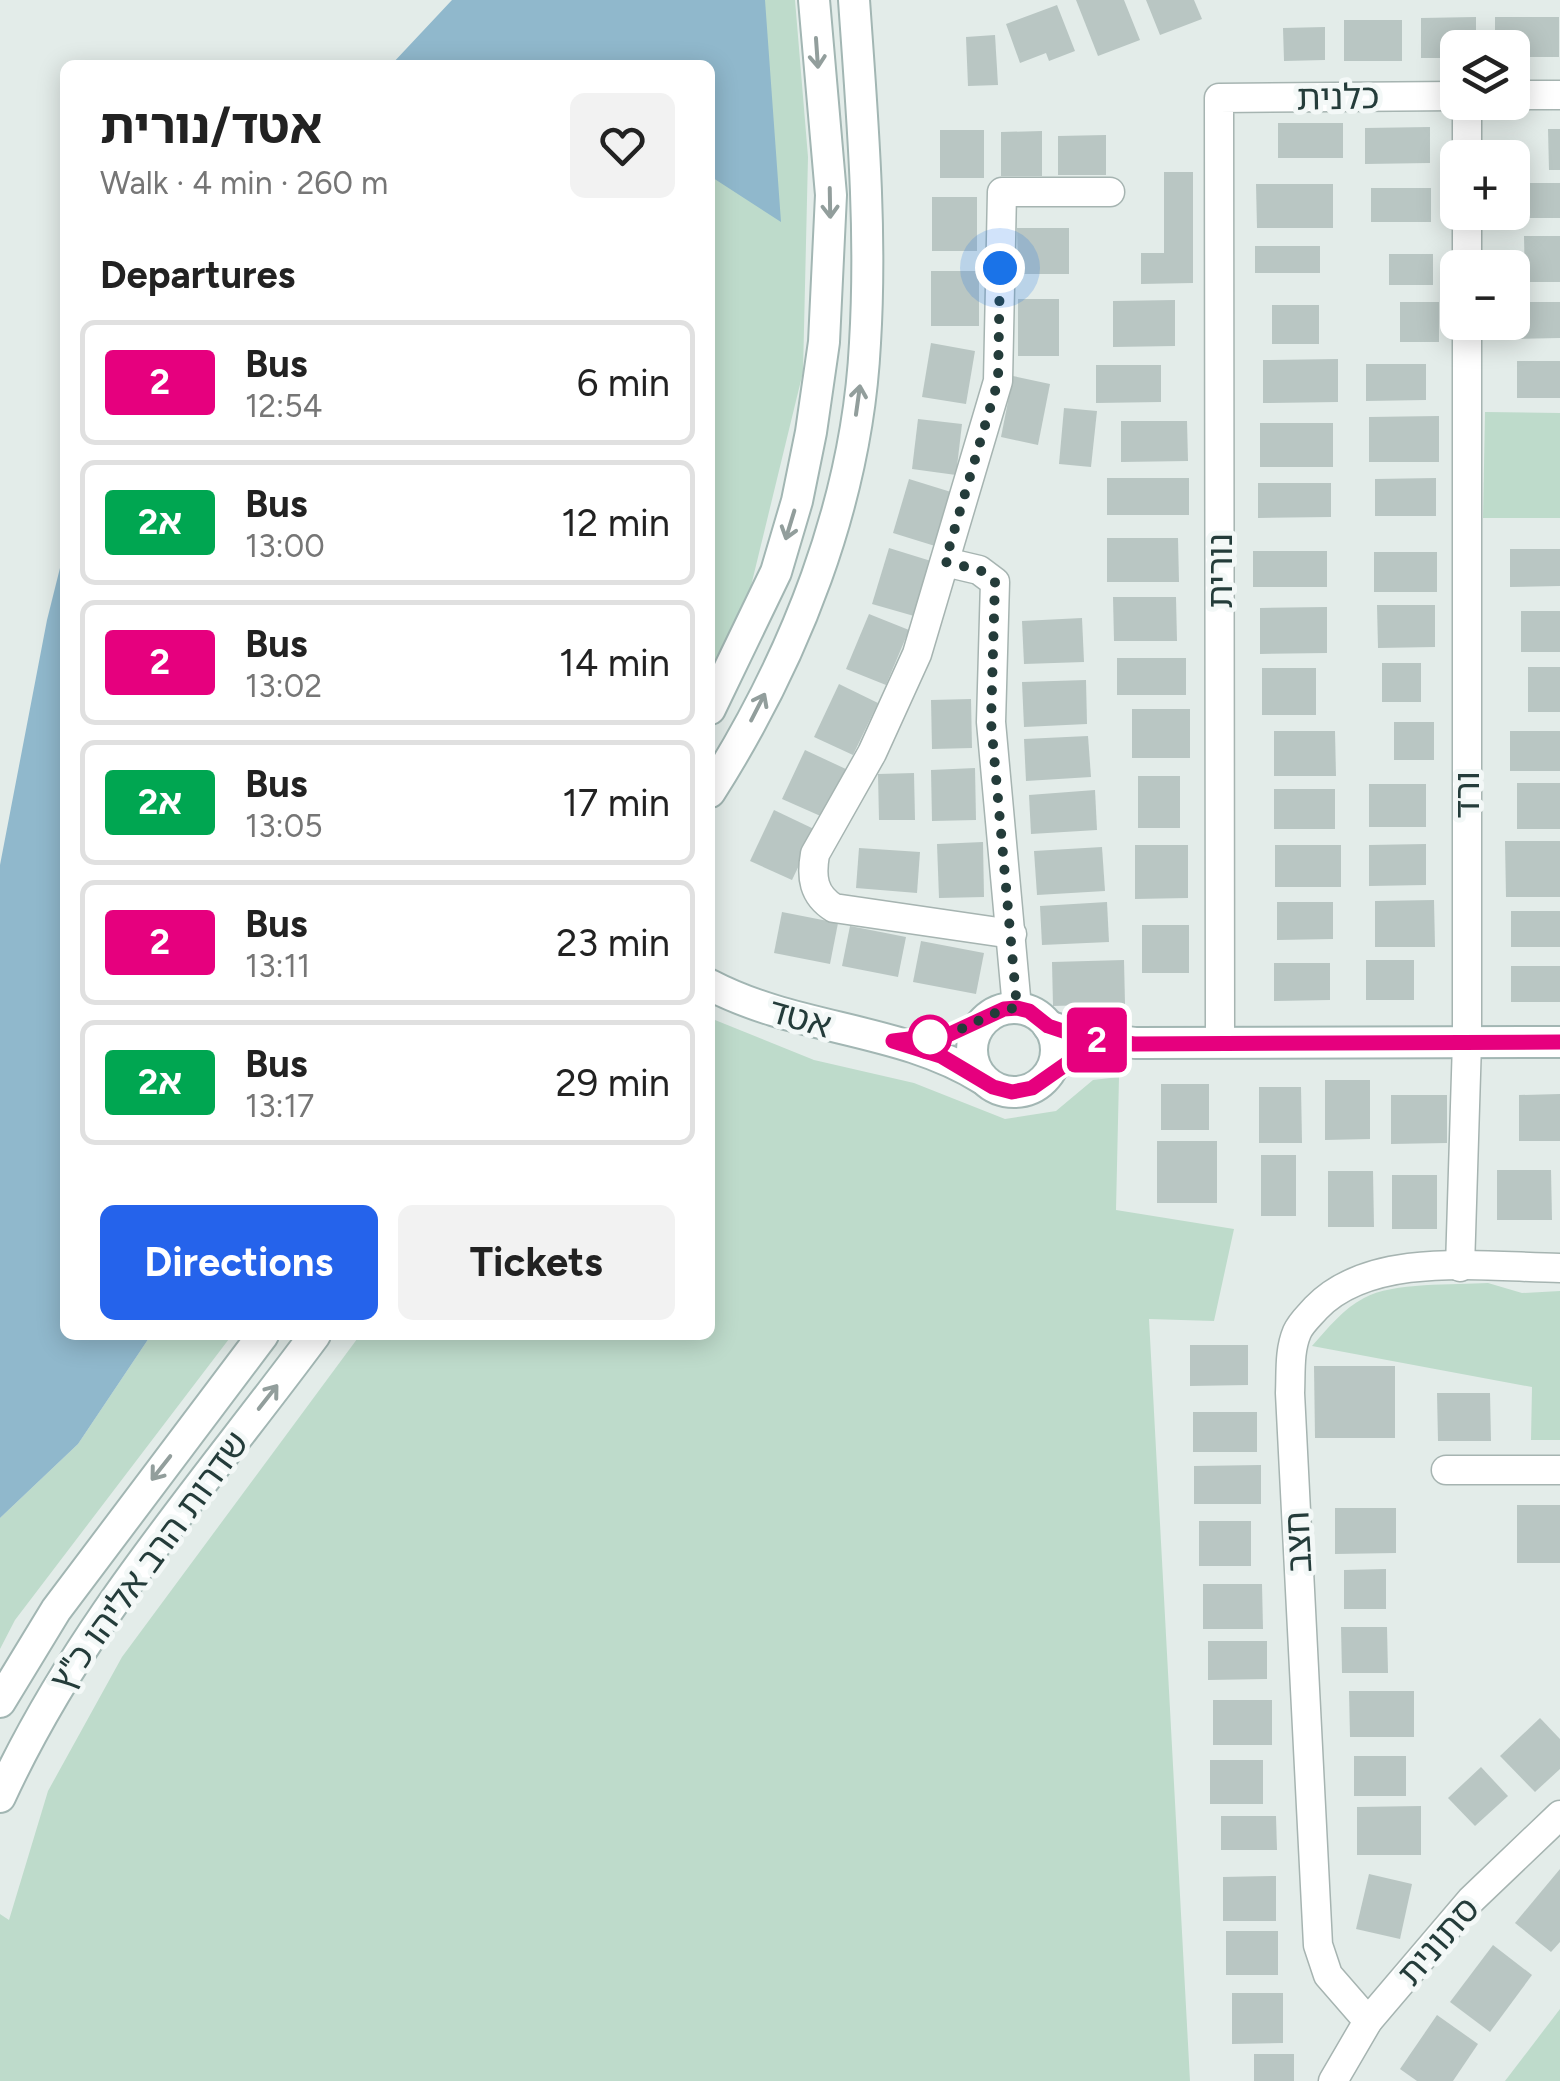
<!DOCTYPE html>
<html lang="en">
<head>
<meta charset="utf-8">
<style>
	body { margin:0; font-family:Figtree,"Noto Sans Hebrew",sans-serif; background:#f2f2f2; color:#222; height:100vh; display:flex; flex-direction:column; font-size:38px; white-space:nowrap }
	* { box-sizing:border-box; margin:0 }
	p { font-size:32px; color:#767676 }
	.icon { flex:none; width:55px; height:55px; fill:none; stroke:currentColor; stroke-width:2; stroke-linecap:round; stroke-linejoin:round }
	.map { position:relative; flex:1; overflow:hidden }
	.panel { position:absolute; left:60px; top:60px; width:655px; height:1280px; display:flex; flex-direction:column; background:#fff; border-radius:15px; box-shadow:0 5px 25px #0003 }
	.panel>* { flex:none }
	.badge { padding:0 20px; border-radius:8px; font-size:35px; line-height:65px }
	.buttons { position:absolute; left:1440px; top:30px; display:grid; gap:20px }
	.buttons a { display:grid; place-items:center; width:90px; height:90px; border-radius:15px; background:#fff; box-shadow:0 5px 25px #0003; font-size:50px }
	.you { position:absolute; width:50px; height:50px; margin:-25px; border:8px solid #fff; border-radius:50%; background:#1a73e8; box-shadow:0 0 0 15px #1a73e833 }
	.map>.badge { position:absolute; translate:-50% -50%; box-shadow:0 0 0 5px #fff }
	h2 { padding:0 40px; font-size:38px; line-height:90px }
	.round { display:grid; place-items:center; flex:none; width:105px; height:105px; border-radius:15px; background:#f2f2f2 }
	.overview { display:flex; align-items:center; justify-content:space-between; height:170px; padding:0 40px }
	h1 { font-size:48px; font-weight:700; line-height:75px }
	.cta { display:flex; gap:20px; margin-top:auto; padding:20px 40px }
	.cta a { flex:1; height:115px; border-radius:15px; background:#2563eb; color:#fff; font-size:40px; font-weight:700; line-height:115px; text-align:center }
	.cta a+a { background:#f2f2f2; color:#222 }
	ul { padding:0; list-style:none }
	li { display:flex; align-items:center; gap:30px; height:125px; margin:0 20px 15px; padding:0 20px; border:5px solid #e0e0e0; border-radius:15px }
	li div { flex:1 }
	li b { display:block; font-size:38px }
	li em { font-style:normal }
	li .badge { min-width:110px; font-weight:700; text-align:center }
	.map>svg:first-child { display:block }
	.green { fill:#bedbcb }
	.water { fill:#90b8cc }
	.building { fill:#b9c6c3 }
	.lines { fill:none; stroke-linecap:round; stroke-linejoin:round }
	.street-casing { stroke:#a6b4b1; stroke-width:31 }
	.secondary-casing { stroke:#a2b6b3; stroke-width:34 }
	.street { stroke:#fff; stroke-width:28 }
	.secondary { stroke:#fff; stroke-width:30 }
	.oneway { stroke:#929e9c }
	.line-casing { stroke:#fff; stroke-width:22 }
	.line { stroke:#e6007e; stroke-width:15 }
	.walk { stroke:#243c3a; stroke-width:10; stroke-dasharray:0 18 }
	.stop-dot { fill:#fff; stroke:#e6007e; stroke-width:5 }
	.labels { text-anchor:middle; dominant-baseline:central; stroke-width:10; stroke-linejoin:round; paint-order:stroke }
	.street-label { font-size:35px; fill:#243c3a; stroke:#f3f8f7 }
</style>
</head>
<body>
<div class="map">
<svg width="1560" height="2081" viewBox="0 0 1560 2081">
	<rect width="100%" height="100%" fill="#e3ece9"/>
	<g class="green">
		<path d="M659 0H795L808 157 803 372 751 586 710 672V65H616Z"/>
		<path d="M1485 412 1560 413V518H1483Z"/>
		<path d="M710 1018 814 1060 914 1083 1005 1119 1056 1111 1093 1080 1119 1077 1116 1210 1234 1229 1214 1321 1149 1319 1190 2081H0V1914L9 1920 48 1791 122 1657 360 1335H710Z"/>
		<path d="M1488 1283 1522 1293 1560 1291V1440H1531L1532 1387 1312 1346C1328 1328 1343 1309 1364 1298 1393 1282 1454 1285 1488 1283Z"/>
		<path d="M151 1335H232L15 1620 0 1649V1518L78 1444Z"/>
		<path d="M1560 2009V2081H1505Z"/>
	</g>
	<g class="water">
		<path d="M452 0H765L781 222 710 176V65H391Z"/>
		<path d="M65 548V1335H151L78 1444 0 1518V865L47 620Z"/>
	</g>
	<g class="building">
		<path d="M1076 0H1124L1140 40 1098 56Z"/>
		<path d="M1146 0H1194L1202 19 1160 35Z"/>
		<path d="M1057 5 1075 51 1049 61 1046 53 1020 63 1006 24Z"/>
		<path d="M1476 17V48H1458V58H1421V18Z"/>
		<path d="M1495 17H1559V57H1512V48H1495Z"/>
		<rect x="1344" y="20" width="58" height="41"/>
		<path d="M1325 27V60L1284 61 1283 28Z"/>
		<path d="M995 35 998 85 968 86 966 37Z"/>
		<rect x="1278" y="123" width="65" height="35"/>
		<path d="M1430 127V163L1365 164V128Z"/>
		<path d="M1548 129H1560V170H1549Z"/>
		<rect x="940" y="130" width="44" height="48"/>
		<path d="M1042 131V176H1001V132Z"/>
		<path d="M1106 135V175H1058V136Z"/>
		<path d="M1164 172H1193V283L1141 284V253H1164Z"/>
		<path d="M1512 183H1560V218H1510Z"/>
		<path d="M1256 184H1333V228H1257Z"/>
		<rect x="1371" y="188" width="60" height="34"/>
		<rect x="932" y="197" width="45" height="54"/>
		<path d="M1017 228H1069V274H1018Z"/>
		<path d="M1524 236H1560V282H1525Z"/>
		<rect x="1255" y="246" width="65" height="27"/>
		<rect x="1389" y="254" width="44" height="31"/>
		<rect x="931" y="271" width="48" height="55"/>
		<rect x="1018" y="299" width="41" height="57"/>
		<path d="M1175 300V346L1113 347V301Z"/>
		<rect x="1400" y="302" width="39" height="40"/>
		<path d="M1514 302H1560V338L1515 339Z"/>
		<rect x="1272" y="305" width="47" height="39"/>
		<path d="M931 343 975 351 966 404 922 397Z"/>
		<path d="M1338 359V402L1263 403V360Z"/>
		<rect x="1517" y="361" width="43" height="37"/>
		<path d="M1366 364H1426V400L1366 401Z"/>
		<path d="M1096 365H1161V402L1096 403Z"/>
		<path d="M1013 376 1050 384 1038 445 1001 437Z"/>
		<path d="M1064 408 1097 411 1091 467 1059 464Z"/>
		<path d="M1439 416V462H1369V417Z"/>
		<path d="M918 419 962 424 956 475 912 469Z"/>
		<path d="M1121 421H1187L1188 461 1121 462Z"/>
		<rect x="1260" y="423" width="73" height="44"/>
		<rect x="1107" y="478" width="82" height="37"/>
		<path d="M1436 478V516H1375V479Z"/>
		<path d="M909 479 951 492 935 546 893 533Z"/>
		<path d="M1258 483H1331V517L1258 518Z"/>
		<path d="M1107 538H1178L1179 582H1107Z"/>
		<path d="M889 548 931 561 914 616 872 604Z"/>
		<path d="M1510 549H1560V586L1510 587Z"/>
		<rect x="1253" y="551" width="74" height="36"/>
		<rect x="1374" y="552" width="63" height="40"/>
		<path d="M1113 597H1176L1177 641H1114Z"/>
		<path d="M1377 605H1435V647L1378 648Z"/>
		<path d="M1327 607V653L1260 654V608Z"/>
		<rect x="1521" y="611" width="39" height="41"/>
		<path d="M869 614 909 630 886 685 846 669Z"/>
		<path d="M1082 618 1084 662 1024 664 1022 621Z"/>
		<rect x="1117" y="658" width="69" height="37"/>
		<rect x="1382" y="663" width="39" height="39"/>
		<rect x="1528" y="667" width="32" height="45"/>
		<rect x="1262" y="668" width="54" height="47"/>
		<path d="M1086 680 1087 724 1024 727 1022 682Z"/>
		<path d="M839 684 878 703 853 755 814 737Z"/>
		<path d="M971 699 972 748 932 749 931 700Z"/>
		<rect x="1132" y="709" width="58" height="49"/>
		<rect x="1394" y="722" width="40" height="38"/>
		<path d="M1274 731H1335L1336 776H1274Z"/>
		<rect x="1510" y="731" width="50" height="40"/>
		<path d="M1088 736 1091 777 1026 781 1024 739Z"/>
		<path d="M805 750 848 770 825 818 782 799Z"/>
		<path d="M975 768 976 820 932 821 931 770Z"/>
		<path d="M914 773 915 820H879L878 774Z"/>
		<rect x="1138" y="776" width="42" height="52"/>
		<rect x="1517" y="783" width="43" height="46"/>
		<rect x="1369" y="784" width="57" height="43"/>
		<rect x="1274" y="789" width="61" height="40"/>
		<path d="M1095 790 1097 830 1031 834 1029 795Z"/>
		<path d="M774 810 816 830 792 880 750 861Z"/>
		<path d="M1505 841H1560V897H1506Z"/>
		<path d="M983 842 984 897 939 898 937 844Z"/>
		<path d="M1426 844V885L1369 886V845Z"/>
		<path d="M1135 845H1188V898L1135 899Z"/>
		<rect x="1275" y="845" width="66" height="42"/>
		<path d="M1102 847 1105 891 1037 895 1034 851Z"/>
		<path d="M859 848 920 852 917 893 856 888Z"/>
		<path d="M1434 900 1435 947H1375V901Z"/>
		<path d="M1107 902 1109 942 1042 945 1040 906Z"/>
		<path d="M1277 902H1333V939L1277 940Z"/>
		<rect x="1511" y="911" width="49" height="36"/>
		<path d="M782 912 838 923 830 964 774 953Z"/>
		<rect x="1142" y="925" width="47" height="48"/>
		<path d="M850 926 906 937 898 977 842 966Z"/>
		<path d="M921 941 984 953 976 994 913 982Z"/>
		<path d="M1124 960 1125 1004 1053 1006 1052 962Z"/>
		<rect x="1366" y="960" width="48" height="40"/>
		<path d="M1274 963H1330V1000L1274 1001Z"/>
		<rect x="1511" y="966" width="49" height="36"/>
		<path d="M1325 1080H1370V1139L1325 1140Z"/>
		<rect x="1161" y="1084" width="48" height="46"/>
		<path d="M1259 1087H1301L1302 1143H1259Z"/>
		<path d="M1560 1094V1141H1519V1095Z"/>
		<path d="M1391 1095H1447V1143L1391 1144Z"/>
		<rect x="1157" y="1141" width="60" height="62"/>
		<rect x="1261" y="1155" width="35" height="61"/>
		<path d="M1497 1170H1551L1552 1220H1497Z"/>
		<path d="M1328 1171H1373L1374 1227H1328Z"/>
		<rect x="1392" y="1175" width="45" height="54"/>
		<path d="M1190 1345H1248V1385L1190 1386Z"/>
		<path d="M1314 1366H1395V1438H1315Z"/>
		<path d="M1437 1393H1490L1491 1441H1438Z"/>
		<rect x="1193" y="1412" width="64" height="40"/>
		<path d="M1261 1465V1504H1194V1466Z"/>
		<rect x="1517" y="1505" width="43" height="58"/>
		<path d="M1335 1508H1396V1553L1335 1554Z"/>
		<rect x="1199" y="1521" width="52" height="45"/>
		<path d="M1386 1569V1609H1344V1570Z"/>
		<path d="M1203 1584H1262L1263 1629H1203Z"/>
		<path d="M1341 1627H1387L1388 1673H1342Z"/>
		<path d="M1208 1641H1267V1679L1208 1680Z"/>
		<path d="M1349 1691H1414V1737H1350Z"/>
		<rect x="1213" y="1700" width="59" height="45"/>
		<path d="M1540 1718 1560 1739V1769L1535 1792 1500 1756Z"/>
		<rect x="1354" y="1756" width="52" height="40"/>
		<rect x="1210" y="1760" width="53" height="44"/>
		<path d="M1481 1767 1508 1796 1475 1826 1448 1798Z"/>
		<path d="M1421 1806V1855H1357V1807Z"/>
		<path d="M1221 1816H1276L1277 1850H1221Z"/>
		<path d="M1560 1869V1942L1551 1952 1515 1923Z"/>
		<path d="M1369 1874 1412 1884 1400 1939 1356 1929Z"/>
		<path d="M1276 1876V1921H1223V1877Z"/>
		<rect x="1226" y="1931" width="52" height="44"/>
		<path d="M1493 1945 1532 1975 1490 2032 1450 2002Z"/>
		<path d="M1232 1993H1283V2043L1232 2044Z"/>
		<path d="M1437 2015 1478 2044 1453 2081H1417L1400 2069Z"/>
		<rect x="1254" y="2054" width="40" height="27"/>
	</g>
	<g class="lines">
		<g class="street-casing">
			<g id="street">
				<path d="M1512 95H1560"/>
				<path d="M1467 158V102"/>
				<path d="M1467 268V212"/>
				<path d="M945 562 979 570 995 582 991 722 1017 1008"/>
				<path d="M1012 934 834 908C813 895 811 877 815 854L872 753 917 654 998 381 1002 192H1110"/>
				<path d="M1220 1043 1219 98 1458 96"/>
				<path d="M1460 1267 1467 1042V322"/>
				<path d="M1446 1470H1560"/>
				<path d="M1368 2021 1328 1975 1318 1945 1290 1393C1291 1372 1289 1351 1297 1332 1301 1323 1309 1316 1316 1308 1372 1250 1485 1267 1560 1268"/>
				<path d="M1333 2081 1368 2021 1471 1900 1560 1815"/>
			</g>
		</g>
		<g class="secondary-casing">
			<g id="secondary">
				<path d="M710 709 776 572 797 501 811 432 824 342 831 195 814 0"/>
				<path d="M710 792C795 658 857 503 865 343 872 228 862 114 854 0"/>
				<path d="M710 985C798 1031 900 1027 983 1079"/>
				<circle cx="1014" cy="1050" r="42"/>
				<path d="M1048 1026 1079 1036 1135 1043 1560 1042"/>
				<path d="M0 1702 56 1610 263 1335"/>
				<path d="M0 1797C79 1625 204 1485 315 1335"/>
			</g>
		</g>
		<use href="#street" class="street"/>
		<use href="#secondary" class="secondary"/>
	</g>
	<defs><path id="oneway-shaft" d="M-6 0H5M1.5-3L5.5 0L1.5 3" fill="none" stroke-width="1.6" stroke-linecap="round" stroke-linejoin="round" transform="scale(2.5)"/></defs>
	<g class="oneway">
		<use href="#oneway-shaft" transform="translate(817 53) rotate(86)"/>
		<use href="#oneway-shaft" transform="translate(830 203) rotate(89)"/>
		<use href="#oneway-shaft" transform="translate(858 400) rotate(-82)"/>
		<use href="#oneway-shaft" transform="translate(790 525) rotate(107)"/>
		<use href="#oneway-shaft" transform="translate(758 707) rotate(-63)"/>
		<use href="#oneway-shaft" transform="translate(268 1397) rotate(-52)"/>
		<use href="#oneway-shaft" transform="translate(161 1468) rotate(128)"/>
	</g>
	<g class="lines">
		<g class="line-casing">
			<path id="line" d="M1114 1046 1082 1053 1032 1088 1012 1092 993 1087 941 1056 893 1041 950 1034 1004 1009 1017 1008 1029 1011 1048 1026 1078 1036 1134 1044 1560 1042"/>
		</g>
		<use href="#line" class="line"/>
		<path class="walk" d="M930 1037 920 1039 950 1034 1004 1009 1017 1008 991 722 995 582 980 570 945 562 998 381 1000 268"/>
	</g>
	<circle class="stop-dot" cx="930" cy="1037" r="20"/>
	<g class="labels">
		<g class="street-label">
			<text transform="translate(1338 97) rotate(-1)">כלנית</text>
			<text transform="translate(1220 571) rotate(-90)">נורית</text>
			<text transform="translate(1467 795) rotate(-90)">ורד</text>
			<text transform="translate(800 1018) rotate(16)">אטד</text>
			<text transform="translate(1298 1542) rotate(-93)">חצב</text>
			<text transform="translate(149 1561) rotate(-54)">שדרות הרב אליהו כ"ץ</text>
			<text transform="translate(1438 1941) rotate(-49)">סתונית</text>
		</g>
	</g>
</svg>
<div class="buttons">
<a><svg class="icon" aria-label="layers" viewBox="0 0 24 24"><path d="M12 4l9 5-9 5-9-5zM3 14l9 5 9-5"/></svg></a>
<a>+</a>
<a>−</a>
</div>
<div class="you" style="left:1000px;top:268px"></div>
<b class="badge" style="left:1097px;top:1040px;background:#e6007e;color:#fff">2</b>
<section class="panel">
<div class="overview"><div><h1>אטד/נורית</h1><p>Walk · 4 min · 260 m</p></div><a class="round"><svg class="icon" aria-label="heart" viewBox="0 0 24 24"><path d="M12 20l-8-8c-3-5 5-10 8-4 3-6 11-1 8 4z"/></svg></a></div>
<h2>Departures</h2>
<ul>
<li><span class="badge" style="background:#e6007e;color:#fff">2</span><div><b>Bus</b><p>12:54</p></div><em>6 min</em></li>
<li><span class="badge" style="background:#00a651;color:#fff">2א</span><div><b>Bus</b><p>13:00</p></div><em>12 min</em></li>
<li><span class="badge" style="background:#e6007e;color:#fff">2</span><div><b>Bus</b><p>13:02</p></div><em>14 min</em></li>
<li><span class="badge" style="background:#00a651;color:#fff">2א</span><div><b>Bus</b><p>13:05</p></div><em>17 min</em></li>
<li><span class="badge" style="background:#e6007e;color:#fff">2</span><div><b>Bus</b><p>13:11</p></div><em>23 min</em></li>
<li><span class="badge" style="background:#00a651;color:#fff">2א</span><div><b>Bus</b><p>13:17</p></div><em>29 min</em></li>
</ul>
<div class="cta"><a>Directions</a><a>Tickets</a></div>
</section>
</div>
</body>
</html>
